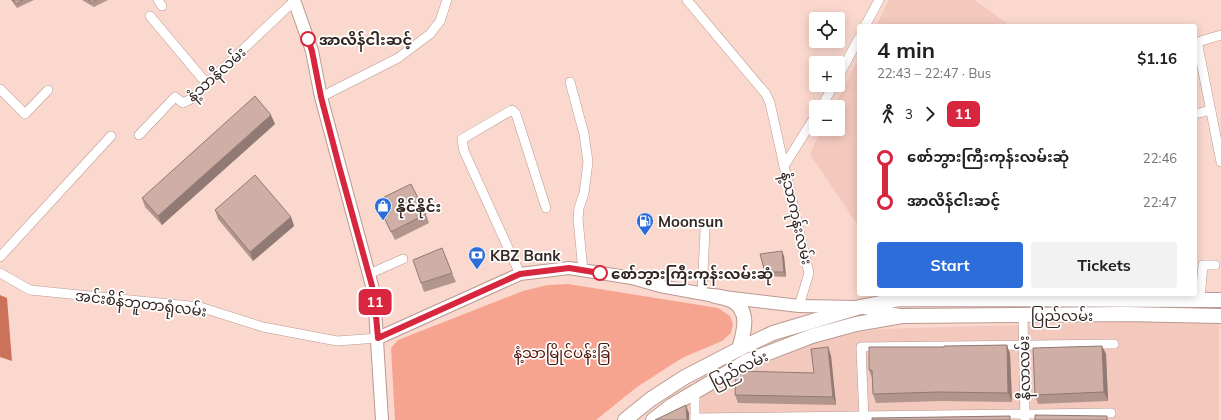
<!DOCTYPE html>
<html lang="en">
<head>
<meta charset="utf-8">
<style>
	body { margin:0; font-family:Mulish,"Noto Sans Myanmar",sans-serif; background:#f2f2f2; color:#202124; height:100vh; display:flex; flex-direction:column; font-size:15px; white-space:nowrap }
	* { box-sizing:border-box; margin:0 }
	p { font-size:13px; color:#757577 }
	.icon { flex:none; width:22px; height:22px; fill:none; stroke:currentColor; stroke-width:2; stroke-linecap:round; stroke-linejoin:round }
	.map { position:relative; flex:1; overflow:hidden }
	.details { position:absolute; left:857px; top:24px; width:340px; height:272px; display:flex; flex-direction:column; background:#fff; border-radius:4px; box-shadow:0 2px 10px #0003 }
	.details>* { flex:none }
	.badge { padding:0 8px; border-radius:6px; font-size:14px; line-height:26px }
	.fabs { position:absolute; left:809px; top:12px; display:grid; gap:8px }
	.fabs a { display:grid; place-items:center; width:36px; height:36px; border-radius:4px; background:#fff; box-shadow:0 2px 10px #0003; font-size:20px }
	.map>.badge { position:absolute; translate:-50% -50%; box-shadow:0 0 0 2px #fff }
	.legs { display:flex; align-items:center; gap:6px; height:44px; padding:0 20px; font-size:13px }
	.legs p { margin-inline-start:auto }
	.summary { display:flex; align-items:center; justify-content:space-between; height:68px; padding:0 20px }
	h1 { font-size:22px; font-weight:700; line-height:30px }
	.primary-button { display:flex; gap:8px; margin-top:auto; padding:8px 20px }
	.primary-button a { flex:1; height:46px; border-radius:4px; background:#2c6dda; color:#fff; font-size:16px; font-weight:700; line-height:46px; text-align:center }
	.primary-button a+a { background:#f2f2f2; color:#202124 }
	ul { padding:0 20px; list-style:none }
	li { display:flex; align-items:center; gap:14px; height:44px; font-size:15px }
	li i { display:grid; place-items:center; width:6px; height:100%; margin:0 5px; background:currentColor }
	li i::after { content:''; width:10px; height:10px; margin:-5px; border:3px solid; border-radius:50%; background:#fff }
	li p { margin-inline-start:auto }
	li:first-child i { background:linear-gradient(#0000 50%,currentColor 0) }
	li:last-child i { background:linear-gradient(currentColor 50%,#0000 0) }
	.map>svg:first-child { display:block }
	.built { fill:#f3c9bd }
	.green { fill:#f6a48f }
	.water { fill:#cd725a }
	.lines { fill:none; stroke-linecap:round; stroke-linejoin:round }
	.minor-casing { stroke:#ba9991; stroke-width:10 }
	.major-casing { stroke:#ba9991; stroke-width:14 }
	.highway-casing { stroke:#ba9991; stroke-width:16 }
	.minor { stroke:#fff; stroke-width:9 }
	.major { stroke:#fff; stroke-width:12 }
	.highway { stroke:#fff; stroke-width:14 }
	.wall { fill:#b2968e }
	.shaded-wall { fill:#917a74 }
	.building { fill:#cfaea5; stroke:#917a74 }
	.line-1-casing { stroke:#fff; stroke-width:9 }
	.line-1 { stroke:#d7263d; stroke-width:6 }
	.stop-1-dot { fill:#fff; stroke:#d7263d; stroke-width:2 }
	.labels { text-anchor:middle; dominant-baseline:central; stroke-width:3.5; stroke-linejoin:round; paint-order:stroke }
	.stop-label { font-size:15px; font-weight:bold; fill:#332623; stroke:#fff; text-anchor:start }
	.street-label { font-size:15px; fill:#332623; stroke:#fff }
	.poi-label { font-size:15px; font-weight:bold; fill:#332623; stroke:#fff; text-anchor:start }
	.park-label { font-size:15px; fill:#4e1305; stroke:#fff }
</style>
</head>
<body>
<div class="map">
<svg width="1221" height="420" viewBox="0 0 1221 420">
	<rect width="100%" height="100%" fill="#fad8ce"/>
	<g class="built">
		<path d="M889 0H975L1010 26H876Z"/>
		<path d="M859 58V227L810 154 822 129H838V107H834Z"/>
		<path d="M1118 322H1219V420H664L709 390 747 371 820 338 879 329Z"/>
	</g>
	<path class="green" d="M568 284 718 308 730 316 733 324 731 333 722 341 682 358 637 387 596 420H395L391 348 398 340 523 291 548 285Z"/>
	<path class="water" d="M0 295 7 298 12 361 0 357Z"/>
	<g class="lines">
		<g class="minor-casing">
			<g id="minor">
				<path d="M158 0 162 6"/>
				<path d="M687 0 766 94 770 103 784 166"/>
				<path d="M150 16 207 84"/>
				<path d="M865 26 879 0"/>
				<path d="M1221 35 1204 40 1199 42 1198 46 1221 162"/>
				<path d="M838 77 859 38"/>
				<path d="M570 82 584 134 588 162 584 193 579 208 578 219 583 271"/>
				<path d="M0 89 25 114 48 90"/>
				<path d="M321 97 398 58 430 34 440 21 447 0"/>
				<path d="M821 107 834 85"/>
				<path d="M1195 114 1211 110"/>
				<path d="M139 135 175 97 183 103 191 99 294 1"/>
				<path d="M0 257 111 136"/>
				<path d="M0 273 30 290 200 307 263 327 337 341 378 338"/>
				<path d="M369 274 403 259"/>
				<path d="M520 274 464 151 462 139 512 110 516 114 546 208"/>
				<path d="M702 294 705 230"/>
				<path d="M1200 299 1203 265H1215"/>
				<path d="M799 306 809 273 784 166 816 115"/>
				<path d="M1023 315 1025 420"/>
				<path d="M695 418 1111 413"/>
				<path d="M695 420V392"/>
				<path d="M864 420 861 347 1114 344"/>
			</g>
		</g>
		<g class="major-casing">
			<g id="major">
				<path d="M294 0 312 51 321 97 374 293 382 420"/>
				<path d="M378 338 520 274 569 268 632 278 660 286 715 296 799 306 860 307 899 315"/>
			</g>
		</g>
		<g class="highway-casing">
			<g id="highway">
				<path d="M715 296C720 297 726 298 731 300 751 310 744 332 739 349"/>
				<path d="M625 420 651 399 685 377 739 349 773 333 860 307 900 299 1221 300"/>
				<path d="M653 420 671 406 747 361 812 336 856 324 902 316 1125 314 1221 316"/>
			</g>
		</g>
		<use href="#minor" class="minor"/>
		<use href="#major" class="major"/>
		<use href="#highway" class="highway"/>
	</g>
	<g class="wall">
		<path d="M11 0H34L17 8Z"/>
		<path d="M82 0H108L94 7Z"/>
		<path d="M275 124 162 225 145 207 142 198Z"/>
		<path d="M376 201 426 214 429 223 395 240 380 210Z"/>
		<path d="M215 210 291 217 294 226 253 261 218 219Z"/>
		<path d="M784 256 786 277 767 276 765 272Z"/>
		<path d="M452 273 456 282 424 292 421 283Z"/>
		<path d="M1007 345 1010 354 1012 402 941 401 876 403 873 394 872 378 869 370 944 347Z"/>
		<path d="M1102 346 1106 354 1108 401 1038 404 1035 395Z"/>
		<path d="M828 347 831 356 836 405 738 403 735 395 814 373Z"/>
	</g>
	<g class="shaded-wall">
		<path d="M271 115 275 124 162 225 158 216Z"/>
		<path d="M291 217 294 226 253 261 250 252Z"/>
		<path d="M782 251 784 256 786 277 784 272Z"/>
		<path d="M1007 345 1010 354 1012 402 1008 393Z"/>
		<path d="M1102 346 1106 354 1108 401 1104 392Z"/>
		<path d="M828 347 831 356 836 405 833 397Z"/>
		<path d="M686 405 689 413V420H687Z"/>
	</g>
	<g class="building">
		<path d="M13 0H23L16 4Z"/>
		<path d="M88 0H97L92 3Z"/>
		<path d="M255 96 271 115 158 216 142 198Z"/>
		<path d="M255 175 291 217 250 252 215 210Z"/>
		<path d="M411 184 426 214 391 232 376 201Z"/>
		<path d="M442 248 452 273 421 283 413 260Z"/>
		<path d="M782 251 784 272H765L760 254Z"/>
		<path d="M1007 345 1008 393 938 392 873 394 872 370H869V347H944V346Z"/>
		<path d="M1102 346 1104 392 1035 395 1033 348Z"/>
		<path d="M828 347 833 397 735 395 736 371 814 373 811 349Z"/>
		<path d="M686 405 687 420H655Z"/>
		<path d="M1035 415 1107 416V420H1035Z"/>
		<path d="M1010 416V420H872V418Z"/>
	</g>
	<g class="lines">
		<g class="line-1-casing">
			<path id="line-1" d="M308 39 312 51 321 97 339 166 374 293 378 338 520 274 569 268 600 273"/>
		</g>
		<use href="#line-1" class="line-1"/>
	</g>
	<defs>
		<g id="shop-pin" transform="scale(0.9)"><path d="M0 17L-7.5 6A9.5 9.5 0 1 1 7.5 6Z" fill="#2c6dda" stroke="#fff"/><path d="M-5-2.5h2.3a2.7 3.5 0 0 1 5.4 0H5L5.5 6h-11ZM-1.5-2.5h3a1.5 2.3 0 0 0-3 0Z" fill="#fff"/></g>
		<g id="fuel-pin" transform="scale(0.9)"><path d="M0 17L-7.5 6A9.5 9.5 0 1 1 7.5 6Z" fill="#2c6dda" stroke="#fff"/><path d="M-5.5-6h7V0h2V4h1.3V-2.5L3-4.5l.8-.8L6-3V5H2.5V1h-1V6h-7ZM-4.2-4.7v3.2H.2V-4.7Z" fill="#fff"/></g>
		<g id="bank-pin" transform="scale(0.9)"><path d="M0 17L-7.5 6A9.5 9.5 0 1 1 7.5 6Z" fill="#2c6dda" stroke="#fff"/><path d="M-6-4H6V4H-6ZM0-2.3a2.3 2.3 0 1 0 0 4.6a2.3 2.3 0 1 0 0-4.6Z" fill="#fff"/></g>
	</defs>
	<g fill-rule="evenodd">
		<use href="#shop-pin" x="383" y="206"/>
		<use href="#fuel-pin" x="645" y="221"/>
		<use href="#bank-pin" x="477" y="255"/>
	</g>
	<g class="stop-1-dot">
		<circle cx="308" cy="39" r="7"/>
		<circle cx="600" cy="273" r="7"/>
	</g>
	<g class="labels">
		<g class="stop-label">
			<text x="319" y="39">အာလိန်ငါးဆင့်</text>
			<text x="611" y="273">စော်ဘွားကြီးကုန်းလမ်းဆုံ</text>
		</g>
		<g class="street-label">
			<text transform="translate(216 74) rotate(-42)">နံ့သာနီလမ်း</text>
			<text transform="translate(797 218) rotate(77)">နံ့သာကုန်းလမ်း</text>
			<text transform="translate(141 303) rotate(7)">အင်းစိန်ဘူတာရုံလမ်း</text>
			<text x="1062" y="315">ပြည်လမ်း</text>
			<text transform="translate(1024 368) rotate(-91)">နီလာလမ်း</text>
			<text transform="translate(739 369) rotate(-27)">ပြည်လမ်း</text>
		</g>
		<g class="poi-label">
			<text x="396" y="206">နိုင်နိုင်း</text>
			<text x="658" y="221">Moonsun</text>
			<text x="490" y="255">KBZ Bank</text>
		</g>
		<g class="park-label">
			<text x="562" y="352">နံ့သာမြိုင်ပန်းခြံ</text>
		</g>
	</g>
</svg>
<div class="fabs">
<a><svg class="icon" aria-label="locate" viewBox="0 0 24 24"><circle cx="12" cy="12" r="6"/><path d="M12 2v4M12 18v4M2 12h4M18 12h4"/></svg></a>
<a>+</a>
<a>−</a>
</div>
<b class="badge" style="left:375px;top:302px;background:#d7263d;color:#fff">11</b>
<section class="details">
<div class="summary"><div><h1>4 min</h1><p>22:43 – 22:47 · Bus</p></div><b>$1.16</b></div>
<div class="legs"><svg class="icon" aria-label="walk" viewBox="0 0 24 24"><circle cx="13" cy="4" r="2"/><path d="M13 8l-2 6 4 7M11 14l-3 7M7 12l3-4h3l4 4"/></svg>3<svg class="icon" aria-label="forward" viewBox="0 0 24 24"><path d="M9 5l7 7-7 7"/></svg><b class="badge" style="background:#d7263d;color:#fff">11</b></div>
<ul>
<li><i style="color:#d7263d"></i><b>စော်ဘွားကြီးကုန်းလမ်းဆုံ</b><p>22:46</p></li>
<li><i style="color:#d7263d"></i><b>အာလိန်ငါးဆင့်</b><p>22:47</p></li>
</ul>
<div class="primary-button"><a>Start</a><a>Tickets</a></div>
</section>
</div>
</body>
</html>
